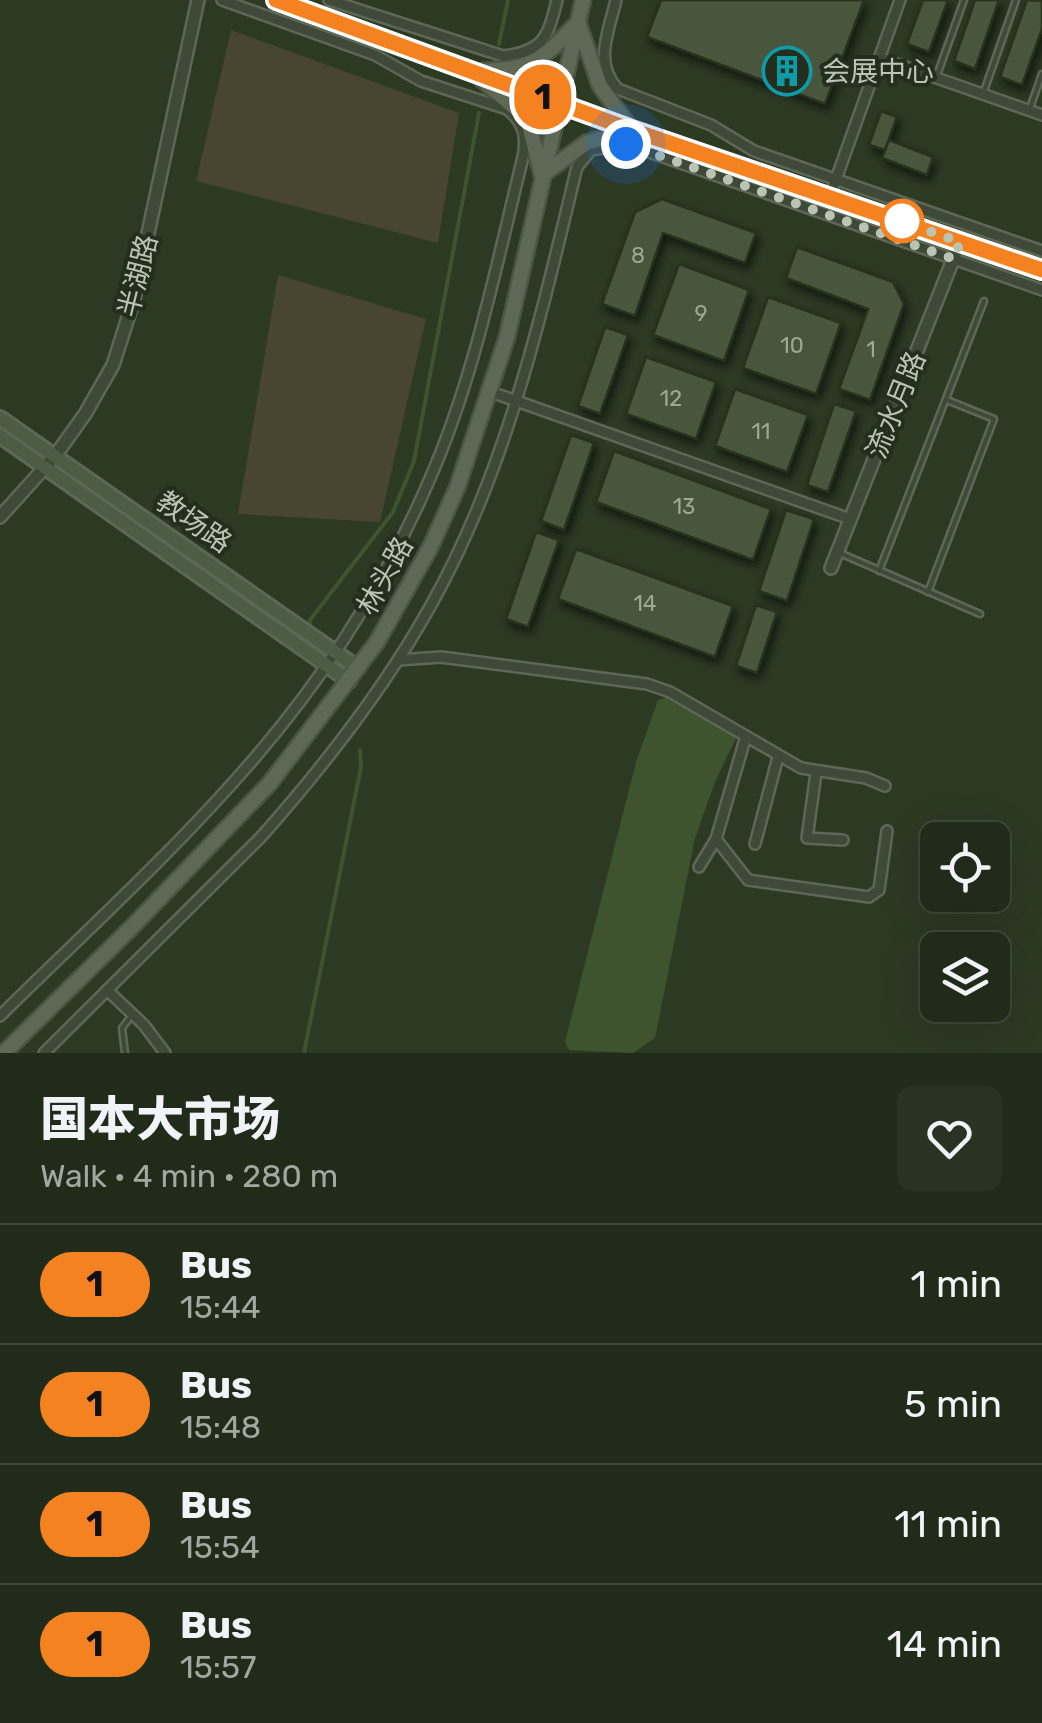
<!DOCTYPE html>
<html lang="en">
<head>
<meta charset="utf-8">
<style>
	body { margin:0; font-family:Rubik,"Noto Sans SC",sans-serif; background:#293323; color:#f1f3f6; height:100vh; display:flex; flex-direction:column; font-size:38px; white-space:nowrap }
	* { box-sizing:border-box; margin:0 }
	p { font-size:32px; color:#a2a7a2 }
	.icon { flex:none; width:55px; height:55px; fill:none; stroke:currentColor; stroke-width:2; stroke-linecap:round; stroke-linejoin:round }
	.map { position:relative; height:1053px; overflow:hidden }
	.panel { display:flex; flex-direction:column; background:#212b1a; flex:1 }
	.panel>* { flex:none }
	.badge { padding:0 20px; border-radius:32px; font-size:35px; line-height:65px }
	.tools { position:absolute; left:920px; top:822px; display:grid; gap:20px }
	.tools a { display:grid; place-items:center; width:90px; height:90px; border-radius:15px; background:#212b1a; box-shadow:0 10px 40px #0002,0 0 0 2px #3e4739; font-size:50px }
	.you { position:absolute; width:50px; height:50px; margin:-25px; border:8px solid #fff; border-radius:50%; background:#1a73e8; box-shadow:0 0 0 15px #1a73e833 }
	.map>.badge { position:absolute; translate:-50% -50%; box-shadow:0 0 0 5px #fff }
	.round { display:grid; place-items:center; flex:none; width:105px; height:105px; border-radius:15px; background:#293323 }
	.overview { display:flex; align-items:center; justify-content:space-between; height:170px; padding:0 40px }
	h1 { font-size:48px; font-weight:800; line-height:75px }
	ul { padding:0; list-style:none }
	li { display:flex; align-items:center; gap:30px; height:120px; padding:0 40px; border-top:2px solid #3e4739 }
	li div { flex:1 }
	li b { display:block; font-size:38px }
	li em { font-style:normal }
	li .badge { min-width:110px; font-weight:700; text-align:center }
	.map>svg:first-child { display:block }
	.green { fill:#484531 }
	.water { fill:#3e542f }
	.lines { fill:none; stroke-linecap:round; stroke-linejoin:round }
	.stream { stroke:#3e542f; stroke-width:4 }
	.building { fill:#47563c; stroke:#25301e; stroke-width:2.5; filter:url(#shadow) }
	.service-casing { stroke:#5c6755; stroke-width:9 }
	.minor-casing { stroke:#5c6755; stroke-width:14 }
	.tertiary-casing { stroke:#5c6755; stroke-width:16 }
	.secondary-casing { stroke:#5c6755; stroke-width:18 }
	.primary-casing { stroke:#4a5543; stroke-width:19 }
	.service { stroke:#3e4937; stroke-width:4 }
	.minor { stroke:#3e4937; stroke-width:9 }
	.tertiary { stroke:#3e4937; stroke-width:11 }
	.secondary { stroke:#4d5c45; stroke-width:12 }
	.primary { stroke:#5d6955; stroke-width:14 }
	.line-casing { stroke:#fff; stroke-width:22 }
	.line { stroke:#f58220; stroke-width:15 }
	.walk { stroke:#b9c5b2; stroke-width:10; stroke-dasharray:0 18 }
	.stop-dot { fill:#fff; stroke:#f58220; stroke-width:5 }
	.labels { text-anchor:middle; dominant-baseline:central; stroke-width:8; stroke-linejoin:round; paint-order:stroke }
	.number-label { font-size:22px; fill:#9ca994 }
	.poi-label { font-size:28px; fill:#b9c5b2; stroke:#232e1c; text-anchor:start }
	.street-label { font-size:28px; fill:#b9c5b2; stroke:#232e1c }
</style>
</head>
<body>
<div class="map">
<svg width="1042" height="1053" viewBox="0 0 1042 1053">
	<defs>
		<filter id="shadow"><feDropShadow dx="3" dy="5.5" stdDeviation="5" flood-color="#0009"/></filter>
	</defs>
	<rect width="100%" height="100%" fill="#2c3923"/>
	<g class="green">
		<path d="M231 30 459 113 438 243 196 181Z"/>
		<path d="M278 275 426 319 380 522 238 514Z"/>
	</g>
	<path class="water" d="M673 696 737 736 715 782 695 838 655 1038 633 1053 569 1050 565 1042 636 762 658 700Z"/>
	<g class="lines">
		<g class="stream">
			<path d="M499 44 508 0"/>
			<path d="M309 626 310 620 393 512 414 461 479 113"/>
			<path d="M304 1053 361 767 360 750"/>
		</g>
	</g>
	<g class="building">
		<path d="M661 0H864L825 104 647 37Z"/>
		<path d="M923 0H948L929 52 907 44Z"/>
		<path d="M975 0H999L975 69 954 61Z"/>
		<path d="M1027 0 1042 1V29L1022 85 1000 77Z"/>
		<path d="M881 111 897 117 885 150 869 145Z"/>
		<path d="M889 140 933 157 927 175 882 158Z"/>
		<path d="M662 199 756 233 745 263 663 233 635 316 602 304 635 212Z"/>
		<path d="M797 247 893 282 904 304 870 400 839 389 868 309 786 278Z"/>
		<path d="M679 264 749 290 724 361 653 335Z"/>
		<path d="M768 297 841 323 816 394 743 368Z"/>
		<path d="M605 327 628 335 600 414 578 406Z"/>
		<path d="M646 357 716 382 696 439 626 414Z"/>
		<path d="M735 389 808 415 787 472 715 446Z"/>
		<path d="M834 404 856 411 828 492 807 485Z"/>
		<path d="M571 435 594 443 564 530 541 521Z"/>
		<path d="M614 451 771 509 753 560 596 502Z"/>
		<path d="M786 510 814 519 787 601 759 591Z"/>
		<path d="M536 532 559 540 528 627 506 619Z"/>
		<path d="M576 549 733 606 715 657 558 599Z"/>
		<path d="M756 605 777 612 757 673 736 666Z"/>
	</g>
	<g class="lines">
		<g class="service-casing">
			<g id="service">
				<path d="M936 78 964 0"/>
				<path d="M983 94 1016 0"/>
				<path d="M1029 111 1042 74"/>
				<path d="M842 554 980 614"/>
				<path d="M879 571 984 301"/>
				<path d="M928 592 994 419 947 400"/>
				<path d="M125 1053 122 1028 132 1015"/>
			</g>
		</g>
		<g class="minor-casing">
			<g id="minor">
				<path d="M329 0 503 56C544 51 548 37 557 0"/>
				<path d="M616 0C609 31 593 63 618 89L711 125 754 151 1042 251"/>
				<path d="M880 58 1042 115"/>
				<path d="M830 196 900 0"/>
				<path d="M491 392 850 519"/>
				<path d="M398 660 441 657 647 684 670 692 801 768 866 778 885 786"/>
				<path d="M746 736 716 839 748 880 869 897 879 890 887 831"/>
				<path d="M816 773 807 838 843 840"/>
				<path d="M755 844 778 757"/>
				<path d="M699 867 716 839"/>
				<path d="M107 990 144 1025 165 1053"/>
				<path d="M0 1016C82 935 169 856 245 769 320 684 383 587 428 483 474 380 496 266 523 157 527 136 524 123 507 109L421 81 375 55 222 0"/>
				<path d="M44 1053 261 837C324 766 385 688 431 605 507 470 541 316 577 167L591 150 626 144 1042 290"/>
			</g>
		</g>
		<g class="tertiary-casing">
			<g id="tertiary">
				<path d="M0 517 55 456 85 414 113 365 134 299 198 0"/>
				<path d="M831 568 960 242"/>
			</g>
		</g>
		<g class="secondary-casing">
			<g id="secondary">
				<path d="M0 418 358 668"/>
				<path d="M0 436 349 681"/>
			</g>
		</g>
		<g class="primary-casing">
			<g id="primary">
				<path d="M276 0 632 130 1042 270"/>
				<path d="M482 71C533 70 544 58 578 22"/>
				<path d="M481 79 527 118 542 175 586 143 632 130 600 86 578 22"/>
				<path d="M4 1053 131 928 270 783 377 642 430 548 457 488 507 337 583 0"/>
			</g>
		</g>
		<use href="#service" class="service"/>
		<use href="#minor" class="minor"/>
		<use href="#tertiary" class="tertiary"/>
		<use href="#secondary" class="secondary"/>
		<use href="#primary" class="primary"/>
	</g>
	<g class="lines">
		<g class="line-casing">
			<path id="line" d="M276 0 632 130 1042 270"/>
		</g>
		<use href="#line" class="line"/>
		<path class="walk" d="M626 144 954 259 960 242 895 219 902 221"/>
	</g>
	<defs>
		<g id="building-ring" transform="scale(2.5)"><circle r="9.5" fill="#232e1c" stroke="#0f9aa8" stroke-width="1.5"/><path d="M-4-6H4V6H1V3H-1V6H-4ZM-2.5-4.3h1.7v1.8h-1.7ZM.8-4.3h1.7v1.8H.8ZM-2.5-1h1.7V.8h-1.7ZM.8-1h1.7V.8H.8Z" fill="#0f9aa8"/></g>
	</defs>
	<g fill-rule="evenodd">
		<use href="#building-ring" x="787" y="71"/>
	</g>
	<circle class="stop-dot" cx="902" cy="221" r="20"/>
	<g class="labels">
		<g class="number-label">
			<text x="638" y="255">8</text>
			<text x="701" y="313">9</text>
			<text x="792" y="345">10</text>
			<text x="871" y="349">1</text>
			<text x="671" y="398">12</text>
			<text x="761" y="431">11</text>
			<text x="684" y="506">13</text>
			<text x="645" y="603">14</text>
		</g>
		<g class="poi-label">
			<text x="822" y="71">会展中心</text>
		</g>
		<g class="street-label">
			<text transform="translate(138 276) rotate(-76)">半湖路</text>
			<text transform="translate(896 405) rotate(-68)">流水月路</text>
			<text transform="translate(194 522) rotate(35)">教场路</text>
			<text transform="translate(385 576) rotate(-61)">林头路</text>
		</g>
	</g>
</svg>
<div class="tools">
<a><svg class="icon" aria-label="locate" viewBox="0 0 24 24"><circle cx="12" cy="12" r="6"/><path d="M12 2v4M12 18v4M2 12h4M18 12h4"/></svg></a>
<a><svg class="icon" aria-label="layers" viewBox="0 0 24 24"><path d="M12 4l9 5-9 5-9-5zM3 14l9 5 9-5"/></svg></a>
</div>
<div class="you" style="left:626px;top:144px"></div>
<b class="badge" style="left:543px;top:97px;background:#f58220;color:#111">1</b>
</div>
<section class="panel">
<div class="overview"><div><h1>国本大市场</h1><p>Walk · 4 min · 280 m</p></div><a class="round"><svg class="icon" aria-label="heart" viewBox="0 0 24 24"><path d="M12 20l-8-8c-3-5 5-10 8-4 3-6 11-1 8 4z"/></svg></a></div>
<ul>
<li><span class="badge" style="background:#f58220;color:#111">1</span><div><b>Bus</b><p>15:44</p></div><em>1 min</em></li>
<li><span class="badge" style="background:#f58220;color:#111">1</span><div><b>Bus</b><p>15:48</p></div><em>5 min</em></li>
<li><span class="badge" style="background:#f58220;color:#111">1</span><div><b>Bus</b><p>15:54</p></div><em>11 min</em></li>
<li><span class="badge" style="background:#f58220;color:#111">1</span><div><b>Bus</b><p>15:57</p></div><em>14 min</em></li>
</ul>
</section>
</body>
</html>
